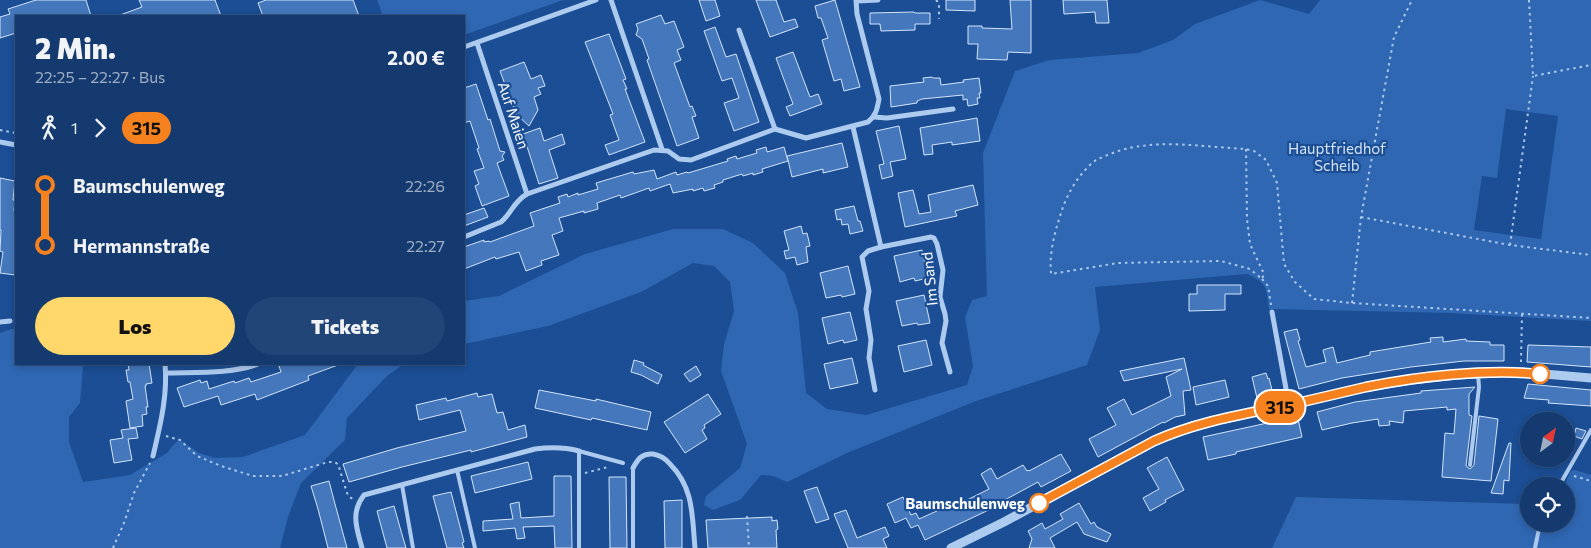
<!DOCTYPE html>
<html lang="de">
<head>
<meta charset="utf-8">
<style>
	body { margin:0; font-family:Commissioner,sans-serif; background:#214577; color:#f1f3f6; height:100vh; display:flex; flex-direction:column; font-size:19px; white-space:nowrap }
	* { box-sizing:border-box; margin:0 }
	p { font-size:16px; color:#9dadc3 }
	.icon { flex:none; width:28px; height:28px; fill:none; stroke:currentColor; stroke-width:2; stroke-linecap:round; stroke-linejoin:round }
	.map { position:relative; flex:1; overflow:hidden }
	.panel { position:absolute; left:15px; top:15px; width:450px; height:350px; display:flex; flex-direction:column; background:#143a6f; border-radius:0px; box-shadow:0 2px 8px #0003,0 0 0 1px #335482 }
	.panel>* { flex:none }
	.badge { padding:0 10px; border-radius:16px; font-size:18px; line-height:32px }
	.needle { width:32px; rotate:33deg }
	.tools { position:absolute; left:1520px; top:412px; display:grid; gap:10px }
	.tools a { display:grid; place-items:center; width:55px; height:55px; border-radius:50%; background:#143a6f; box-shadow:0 2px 8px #0003,0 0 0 1px #335482; font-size:25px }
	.map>.badge { position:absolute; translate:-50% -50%; box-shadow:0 0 0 2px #fff }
	.legs { display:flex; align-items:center; gap:8px; height:55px; padding:0 20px; font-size:16px }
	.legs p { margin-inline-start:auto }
	.head { display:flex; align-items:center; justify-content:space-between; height:85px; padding:0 20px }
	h1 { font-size:28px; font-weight:800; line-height:38px }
	.cta { display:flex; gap:10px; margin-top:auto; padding:10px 20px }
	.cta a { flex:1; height:58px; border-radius:30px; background:#ffd76b; color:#111; font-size:20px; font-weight:800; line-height:58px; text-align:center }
	.cta a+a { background:#214577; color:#f1f3f6 }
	ul { padding:0 20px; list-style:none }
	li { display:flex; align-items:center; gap:18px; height:60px; font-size:19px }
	li i { display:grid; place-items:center; width:8px; height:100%; margin:0 6px; background:currentColor }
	li i::after { content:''; width:12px; height:12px; margin:-6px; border:4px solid; border-radius:50%; background:#143a6f }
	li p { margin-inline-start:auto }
	li:first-child i { background:linear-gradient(#0000 50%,currentColor 0) }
	li:last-child i { background:linear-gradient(currentColor 50%,#0000 0) }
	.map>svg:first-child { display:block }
	.green { fill:#2f67b2; fill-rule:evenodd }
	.building { fill:#47b; stroke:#d4e5fb }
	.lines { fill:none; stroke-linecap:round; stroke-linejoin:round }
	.path { stroke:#adcaef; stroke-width:2; stroke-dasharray:2.5 4; stroke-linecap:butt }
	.service { stroke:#adcaef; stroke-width:4 }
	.minor { stroke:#adcaef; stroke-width:5 }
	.tertiary { stroke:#adcaef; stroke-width:9 }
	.line-1-casing { stroke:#fff; stroke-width:11 }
	.line-1 { stroke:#f6821f; stroke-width:8 }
	.stop-1-dot { fill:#fff; stroke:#f6821f; stroke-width:2.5 }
	.labels { text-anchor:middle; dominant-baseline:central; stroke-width:4.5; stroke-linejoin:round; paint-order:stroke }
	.street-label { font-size:15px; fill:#fff; stroke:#1b4e94 }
	.park-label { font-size:15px; fill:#d4e5fb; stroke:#1b4e94 }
	.stop-label { font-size:15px; font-weight:bold; fill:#fff; stroke:#1b4e94; text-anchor:end }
</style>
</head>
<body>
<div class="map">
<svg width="1591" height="548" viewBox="0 0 1591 548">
	<rect width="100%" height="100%" fill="#1b4e94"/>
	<g class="green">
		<path d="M377 0H563L464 35V16H383Z"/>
		<path d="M1260 0 1309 14 1320 0H1591V321L1450 313 1269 309C1266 287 1268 284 1247 274L1095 287 1100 330 1087 365 976 401 847 453 787 482 773 476 761 475 740 500 713 510 704 505 706 496 740 468 747 444 721 371 724 344 734 311 730 282 714 266 693 263 641 292 548 326 464 344V301L499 296 585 254 673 229H723L753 243 785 273 798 313 806 393 827 409 866 415 967 385 973 366 965 317 972 300 987 296 983 153 1015 71 1049 60 1138 53 1173 40 1195 24ZM1506 109 1558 116 1541 239 1474 230 1482 176 1497 178Z"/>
		<path d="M12 329H16V364H80L83 366 80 403 69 417V442L83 482 130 475 167 453 175 443 180 440 199 453 215 458 243 457 305 435 358 364H404L387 376 347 418 345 440 301 483 288 517 280 548H0V333Z"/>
		<path d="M1575 470 1591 475V548H1272L1296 497 1529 504V524H1566V486H1564L1571 471Z"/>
	</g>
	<g class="building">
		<path d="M36 0H86L91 16H16V33L0 38V17L10 14 8 9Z"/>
		<path d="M139 0H215L221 16H120V15L142 7Z"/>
		<path d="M266 0H353L359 16H263L258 3Z"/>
		<path d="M699 0H715L720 16 706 21Z"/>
		<path d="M756 0H776L784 22 795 19 798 27 770 37Z"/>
		<path d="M835 0 860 87 844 91 841 79 834 81 822 40 828 38 821 18H818L815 6Z"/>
		<path d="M946 0H975V11L946 10Z"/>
		<path d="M1010 0H1031V53L1008 52 1007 60 977 59 978 44H968V26H982V28L1012 29Z"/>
		<path d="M1063 0H1107L1109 23H1096L1095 12 1064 14Z"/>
		<path d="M914 12 915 13H930V24H915V30L881 31 880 24H870V13Z"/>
		<path d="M661 15 665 24 674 21 684 47 677 50 681 60 674 63 690 107 692 106 696 116 692 117 699 138 677 146 647 60 649 59 642 39 636 35 638 29 636 24Z"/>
		<path d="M715 27 726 57 736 54 759 122 734 131 724 103 739 98 732 78 722 81 704 31Z"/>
		<path d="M609 34 626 79 623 80 627 89H625L645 142 609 155 605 145 619 140 610 115 613 114 585 42Z"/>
		<path d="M793 52 810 97 818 94 822 104 790 116 786 107 793 104 776 58Z"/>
		<path d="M524 62 531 79 541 75 545 86 538 88 541 94 534 97 538 110 529 126 516 114 500 71Z"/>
		<path d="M932 77 933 78H940L941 85 964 82 963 80 979 78 981 93H979L980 98H977L978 104 968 106 967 99 963 100V95L922 99 917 101V103L891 107 890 86 924 82 923 78Z"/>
		<path d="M476 84 488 120 490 119 500 151 505 152 502 156 504 160 497 163 509 196 482 206 475 186 479 184 474 171 484 168 477 149 479 148 470 121 464 123V88Z"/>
		<path d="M977 118 980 141 952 145V142L932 145 933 154 924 155 920 128Z"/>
		<path d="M899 126 906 159 890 162 893 176 882 179 879 165 884 164 876 131Z"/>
		<path d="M540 128 544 141 562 134 565 144 549 150 558 178 539 184 523 134Z"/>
		<path d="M842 143 848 167 823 173V169L792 177 787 156Z"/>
		<path d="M766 147 767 152 784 147 788 161 762 169 763 172 753 175V173L743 176 742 174 723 180V182L714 185 715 188 704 191 703 188 693 191V189L673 193 670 184 650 191 649 188 621 198 620 195 597 203 598 209 584 213V211L559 218 563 231 552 235 559 255 541 261 542 265 526 271 519 252 496 259 495 257 464 269V247L484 240V242L489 241 490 242 534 226 530 213 560 203 558 197 567 194 568 197 578 193V195L598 189 596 183 633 172 634 174 654 170 657 179 676 172 677 175 687 172 688 173 728 161 727 159 736 156 737 159 757 153 756 150Z"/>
		<path d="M0 178 15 181 13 200H15L14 211H16L15 222H16V266L15 275 0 273 3 252 0 251 1 230H0Z"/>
		<path d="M973 185 978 205 955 211 957 216 905 227 898 193 913 190 919 214 931 212 928 195Z"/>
		<path d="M854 206 858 221H860L863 231 850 234 848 224 842 225 841 219 837 220 835 210Z"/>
		<path d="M484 208 488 217 464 226V215Z"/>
		<path d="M801 226 803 234 807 233 810 246 806 247 808 262 797 265 795 257 786 259 784 251 789 250 784 231Z"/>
		<path d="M922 250 928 278 915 281 914 278 900 282 894 256Z"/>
		<path d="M848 266 855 294 842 297 841 295 826 298 820 273Z"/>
		<path d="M1197 285H1241V294H1225V310L1189 311V294H1197Z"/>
		<path d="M924 295 930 323 918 325 917 323 902 326 896 301Z"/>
		<path d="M850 312 857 340 844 343 843 340 828 344 822 318Z"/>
		<path d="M1297 329 1300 340 1298 341 1306 367 1326 362 1323 350 1333 347 1337 363 1370 355V352L1431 342 1430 338 1443 337V342L1466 339V341L1490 342V345H1504V361H1464L1411 367 1342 378 1299 389 1284 332Z"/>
		<path d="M926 340 932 365 904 372 898 346Z"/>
		<path d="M1528 345 1591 347V367L1527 362Z"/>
		<path d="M852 358 858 383 830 389 824 364Z"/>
		<path d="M1184 358 1191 390 1183 391 1185 415 1175 417 1164 423 1163 422 1098 457 1089 439 1116 425 1107 408 1124 399 1132 415 1171 396 1166 377 1182 369 1124 381 1120 371Z"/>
		<path d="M634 360 644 363 643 365 662 375 658 384 641 375 631 372Z"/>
		<path d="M128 364H149L152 383 146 384V386H145L148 407H146L147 414 142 415 143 426 130 428 126 401 133 399 130 382H128L126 370H129Z"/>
		<path d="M286 364H338V365L308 376 309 380 257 400 255 394 221 405 218 396 184 407 177 388 200 380 201 383 207 381 209 389 234 381 235 383 249 378 251 382 281 372 279 366Z"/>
		<path d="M696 366 701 375 690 382 684 374Z"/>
		<path d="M1266 373 1268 379 1269 378 1273 394 1257 398 1252 377Z"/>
		<path d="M1225 380 1229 397 1196 405 1193 387Z"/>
		<path d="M1528 384 1591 390V406L1548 403 1549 400 1524 398Z"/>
		<path d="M1475 387 1469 394V415L1472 416 1466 466 1470 469 1474 465 1479 416 1498 419 1491 481 1442 477 1445 433 1454 434 1456 409 1447 410V407L1404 411 1403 423 1389 421 1390 425 1379 426 1378 419 1352 423 1322 430 1317 412 1355 402 1421 393V391Z"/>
		<path d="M539 390 596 401V399L651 412 647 430 592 418 591 420 535 408Z"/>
		<path d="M477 393 478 397 492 394 497 413 503 412 508 430 525 425 527 437 471 452V450L402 467 349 482 343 464 397 448 466 431 460 410 419 420 416 405 446 398 447 401Z"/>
		<path d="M708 394 721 414 704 425 705 428 702 430 707 439 685 453 664 422Z"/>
		<path d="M1298 419 1302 437 1236 452V454L1208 460 1203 437 1272 422V424Z"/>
		<path d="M136 428 138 438 128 439 132 460 114 463 110 440 123 438 121 430Z"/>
		<path d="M1576 428 1586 431 1582 439 1574 436Z"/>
		<path d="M1509 443H1511L1509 481 1504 480 1503 494 1491 493Z"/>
		<path d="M1061 454 1071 471 1041 487 1038 482 992 507 993 508 925 540 918 525 911 528 906 518 895 523 887 504 903 497 911 515 916 513 919 519 948 506 949 509 989 489 981 474 991 468 997 479 1023 465 1027 471 1028 470 1029 471Z"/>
		<path d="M1167 457 1184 490 1165 500 1166 502 1150 511 1143 498 1159 489 1147 468Z"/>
		<path d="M528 462 532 479 475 493 471 476Z"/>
		<path d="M554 476H571L572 548H555L554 526 523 527 525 538 517 539 515 528 483 531V521L513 519 510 504 519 502 521 518 554 516Z"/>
		<path d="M609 477H626L627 548H610Z"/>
		<path d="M329 481 335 504 347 548H328L318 509 311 486Z"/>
		<path d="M817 487 829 519 816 523 804 491Z"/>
		<path d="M451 492 464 542 462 543 464 548H447L433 496Z"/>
		<path d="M682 500V548H665L664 501Z"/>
		<path d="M1079 503 1091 524 1094 522 1097 527 1111 534 1107 542 1084 534 1077 522 1050 538 1055 548H1029L1032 539 1028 531 1042 523 1045 529 1063 519 1060 514Z"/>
		<path d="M394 506 401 531 406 548H387L377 511Z"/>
		<path d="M846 510 857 538 885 527 889 536 883 539 887 548H848L834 514Z"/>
		<path d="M772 517V521L777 520 778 529 776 530 777 548H708L706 520Z"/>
	</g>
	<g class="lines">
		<g class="path">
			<path d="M936 0 939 3V19"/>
			<path d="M1529 0 1533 76 1591 65"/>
			<path d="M0 130 16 133"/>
			<path d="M1246 149 1247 219 1250 244 1264 274 1262 279 1250 269 1221 261 1118 263 1051 274C1049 252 1055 231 1062 210 1068 192 1080 172 1096 160 1100 158 1105 156 1110 154 1152 137 1201 147 1246 149L1254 151 1266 160 1277 183 1284 264 1295 282 1314 299 1352 303 1591 318"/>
			<path d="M1361 217 1510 245 1591 255"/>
			<path d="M1510 245 1533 76"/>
			<path d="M1262 279 1268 286 1271 305"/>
			<path d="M1352 303 1361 217 1394 37 1412 0"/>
			<path d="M1521 362 1522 313"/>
			<path d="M166 436 180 440 197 456 221 466 253 476H282L328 462H334L338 464 348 496 353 499"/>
			<path d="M585 473 608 467"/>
			<path d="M1574 476 1591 481"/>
			<path d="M747 516 749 548"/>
			<path d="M113 548 124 523 134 493 150 463"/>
		</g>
		<g class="service">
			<path d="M1470 465 1479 387 1478 374"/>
			<path d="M457 470 475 548"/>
			<path d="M402 485 413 548"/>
			<path d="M1559 486 1591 430"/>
			<path d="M579 548V451L623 463"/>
			<path d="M633 548V468"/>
			<path d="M1535 548 1540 524"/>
		</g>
		<g class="minor">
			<path d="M611 0 662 149"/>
			<path d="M857 1 878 0"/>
			<path d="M739 30 775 129"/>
			<path d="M477 43 527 194"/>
			<path d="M464 47 596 0"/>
			<path d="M874 117 887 118 953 109"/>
			<path d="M853 127 881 247"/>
			<path d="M0 142 16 145"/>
			<path d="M464 237 501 222C512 213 513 202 527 194L654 150 668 151 679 159 691 160 775 129 806 138 868 122C876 115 877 110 879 99L857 14 856 0"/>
			<path d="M1272 312 1289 405"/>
			<path d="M0 322 10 321"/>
			<path d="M166 373C193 372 233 374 258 364"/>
			<path d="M875 390 869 358 871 340 866 309 869 291 862 257 868 251 881 247 931 237 934 238 937 244 943 270 940 297 945 314 946 321 942 343 950 372"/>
			<path d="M153 456C160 426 168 395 165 364"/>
			<path d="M633 468C638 459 642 453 653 454 659 455 666 459 670 464 694 488 692 516 695 548"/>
			<path d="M362 548C357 529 350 513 364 495L535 449C551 447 564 447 579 451"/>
		</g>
		<path class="tertiary" d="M951 548 1004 522 1154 441 1192 426 1368 387 1413 380 1457 375 1521 372 1591 378"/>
	</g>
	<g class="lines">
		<g class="line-1-casing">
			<path id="line-1" d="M1039 503 1154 441C1199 421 1241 415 1289 405 1315 399 1340 393 1366 387 1420 376 1485 369 1540 374"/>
		</g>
		<use href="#line-1" class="line-1"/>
	</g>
	<g class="stop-1-dot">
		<circle cx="1540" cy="374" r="9"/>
		<circle cx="1039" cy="503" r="9"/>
	</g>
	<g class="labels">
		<g class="street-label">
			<text transform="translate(514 115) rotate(72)">Auf Maien</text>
			<text transform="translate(929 279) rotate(-96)">Im Sand</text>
		</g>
		<g class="park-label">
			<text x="1337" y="148">Hauptfriedhof<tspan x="1337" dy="17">Scheib</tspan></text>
		</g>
		<g class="stop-label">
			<text x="1025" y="503">Baumschulenweg</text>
		</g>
	</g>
</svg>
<div class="tools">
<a><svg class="needle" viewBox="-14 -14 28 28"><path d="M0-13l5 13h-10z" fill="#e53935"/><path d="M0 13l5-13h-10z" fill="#9dadc3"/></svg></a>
<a><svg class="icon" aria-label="locate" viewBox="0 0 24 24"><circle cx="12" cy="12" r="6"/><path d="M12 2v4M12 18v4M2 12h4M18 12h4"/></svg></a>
</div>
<b class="badge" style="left:1280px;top:407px;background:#f6821f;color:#111">315</b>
<section class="panel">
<div class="head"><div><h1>2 Min.</h1><p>22:25 – 22:27 · Bus</p></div><b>2.00 €</b></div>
<div class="legs"><svg class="icon" aria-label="walk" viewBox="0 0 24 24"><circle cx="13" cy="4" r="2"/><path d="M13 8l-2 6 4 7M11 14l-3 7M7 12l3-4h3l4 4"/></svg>1<svg class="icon" aria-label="forward" viewBox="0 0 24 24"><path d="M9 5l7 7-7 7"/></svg><b class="badge" style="background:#f6821f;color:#111">315</b></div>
<ul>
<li><i style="color:#f6821f"></i><b>Baumschulenweg</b><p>22:26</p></li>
<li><i style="color:#f6821f"></i><b>Hermannstraße</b><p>22:27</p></li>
</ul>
<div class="cta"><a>Los</a><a>Tickets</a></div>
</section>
</div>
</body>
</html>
